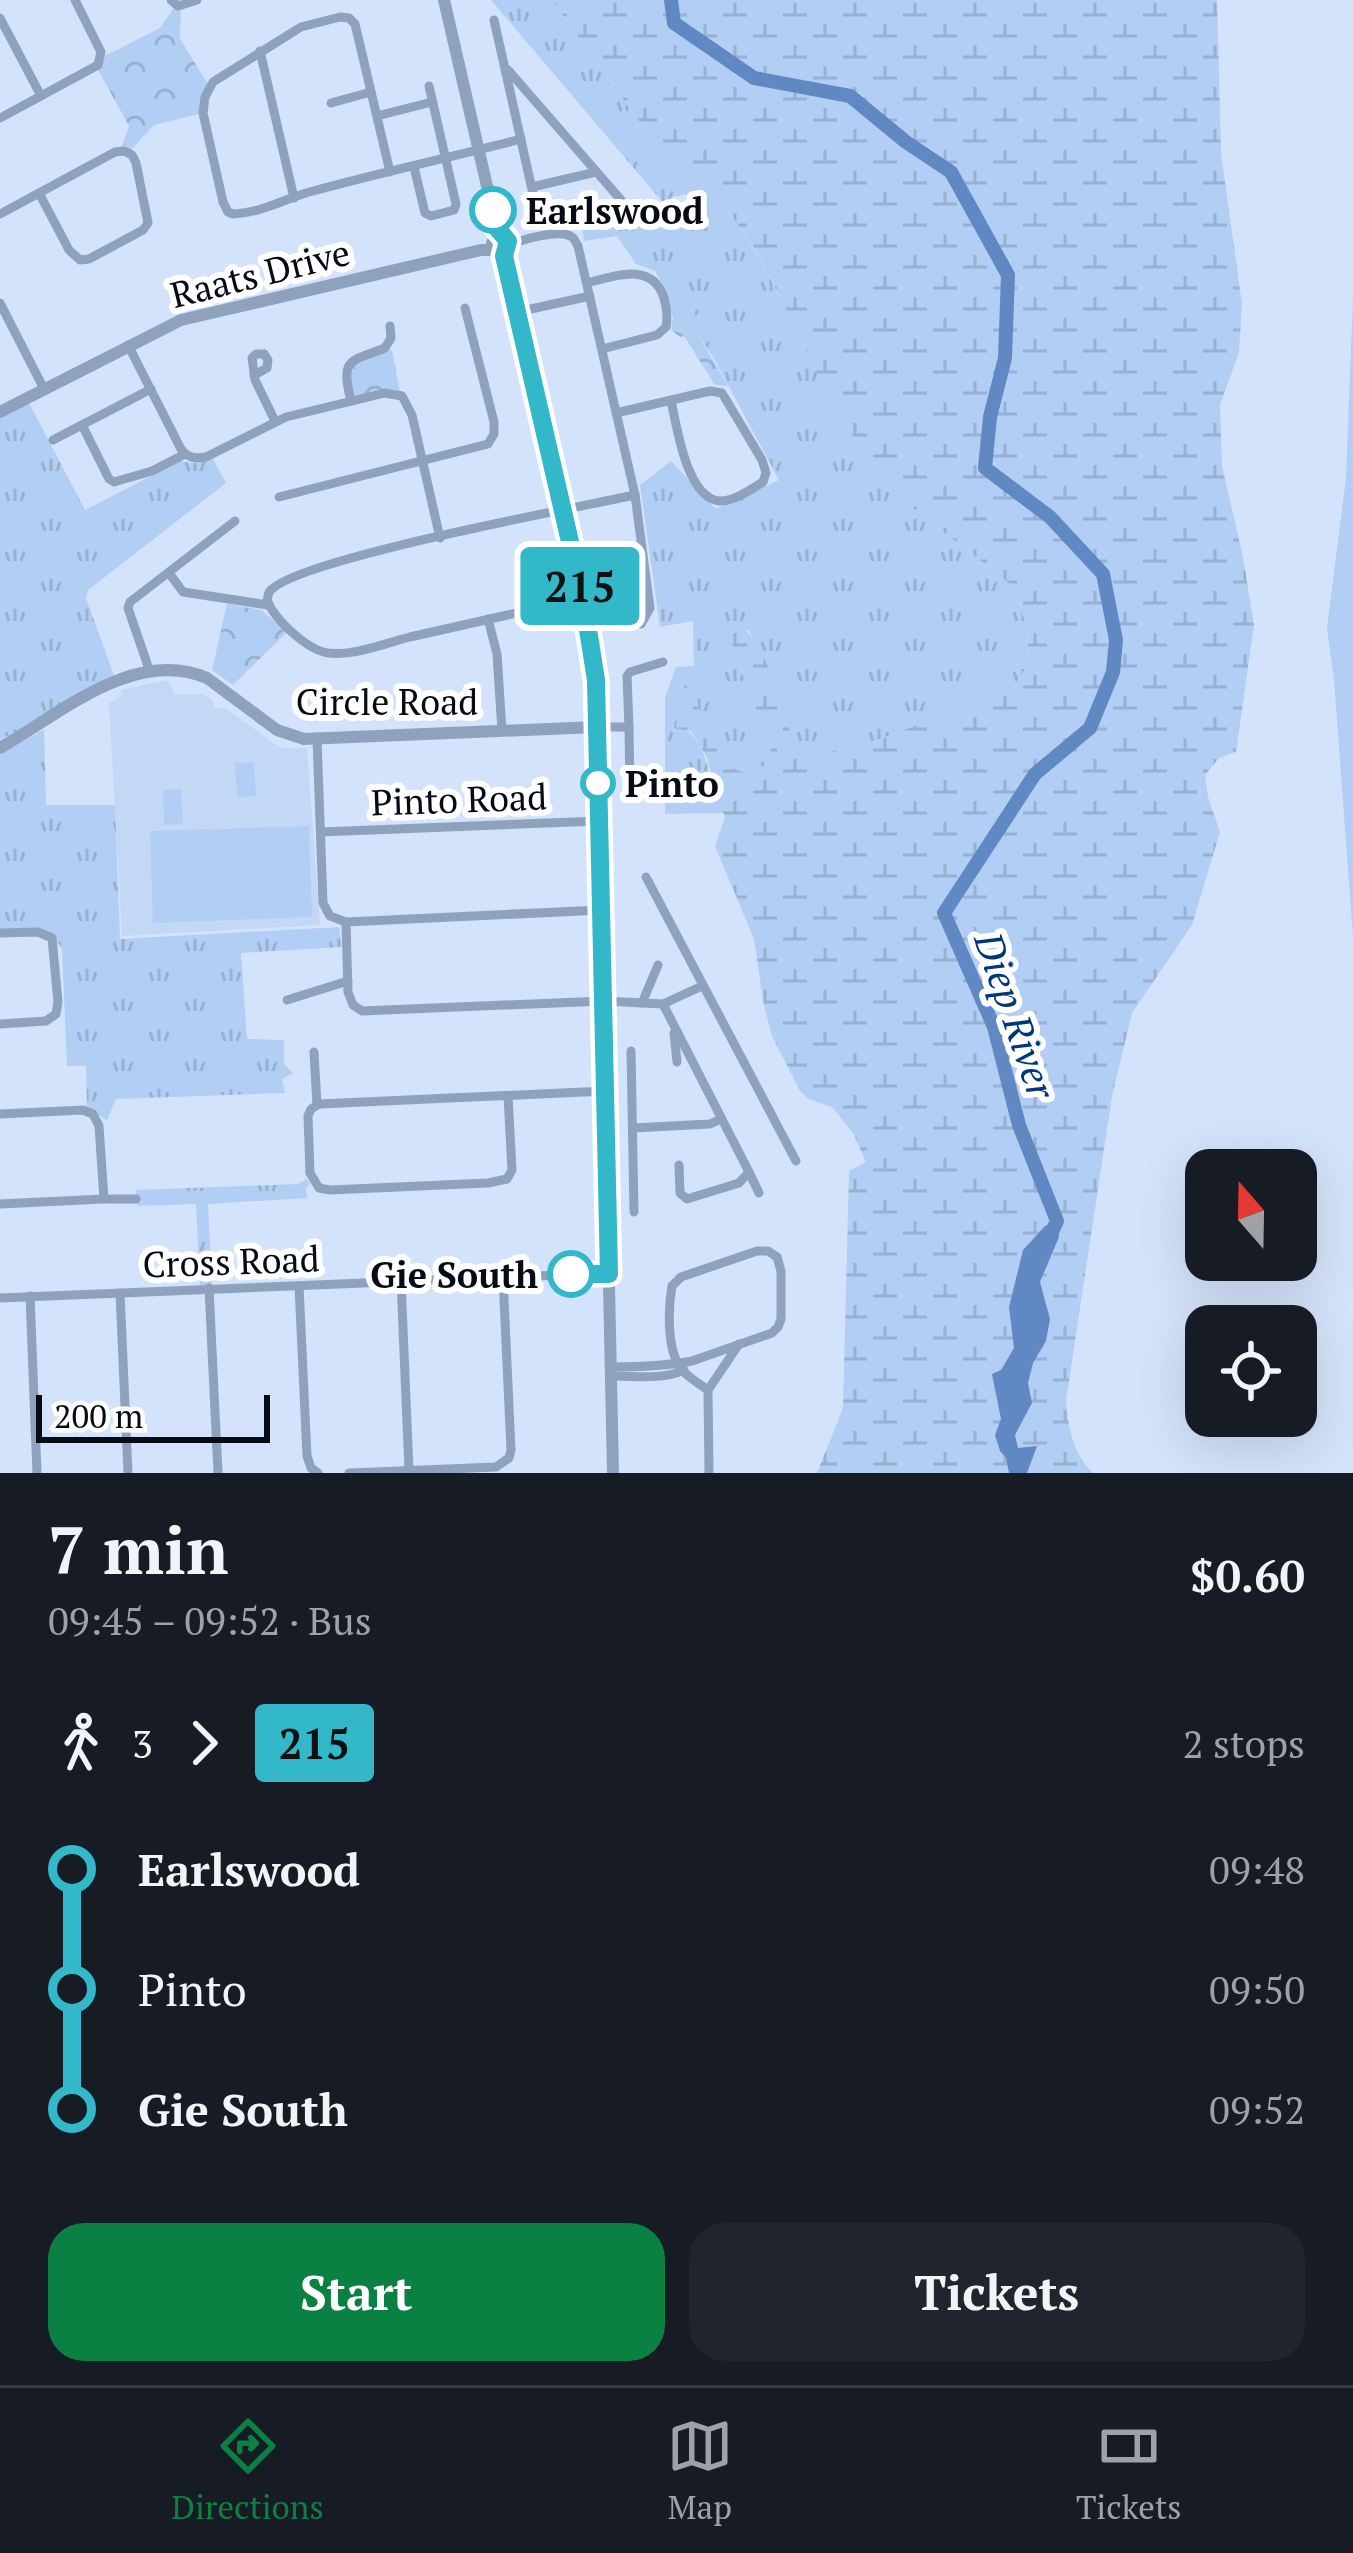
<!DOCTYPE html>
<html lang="en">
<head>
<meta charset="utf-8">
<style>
	body { margin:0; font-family:"PT Serif",serif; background:#20242c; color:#f1f3f6; height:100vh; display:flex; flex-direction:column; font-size:45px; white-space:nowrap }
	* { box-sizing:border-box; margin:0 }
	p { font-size:39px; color:#9ea1a6 }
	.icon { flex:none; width:66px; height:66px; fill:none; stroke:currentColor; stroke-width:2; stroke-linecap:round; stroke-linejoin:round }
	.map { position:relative; height:1473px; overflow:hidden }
	.panel { display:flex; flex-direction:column; background:#171b24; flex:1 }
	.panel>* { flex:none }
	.badge { padding:0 24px; border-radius:9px; font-size:42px; line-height:78px }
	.needle { width:78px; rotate:340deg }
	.fabs { position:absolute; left:1185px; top:1149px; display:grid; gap:24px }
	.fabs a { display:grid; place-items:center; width:132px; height:132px; border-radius:24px; background:#171b24; box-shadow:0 12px 48px #0002; font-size:60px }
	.scale { position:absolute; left:36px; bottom:30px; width:234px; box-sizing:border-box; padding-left:12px; border:6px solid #070c14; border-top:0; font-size:33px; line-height:42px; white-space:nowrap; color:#070c14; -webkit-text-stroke:9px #fff; paint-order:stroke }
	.map>.badge { position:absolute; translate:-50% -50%; box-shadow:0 0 0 6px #fff }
	.legs { display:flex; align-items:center; gap:18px; height:132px; padding:0 48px; font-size:39px }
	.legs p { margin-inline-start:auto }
	.summary { display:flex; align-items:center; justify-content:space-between; height:204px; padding:0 48px }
	h1 { font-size:66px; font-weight:600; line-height:90px }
	.primary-button { display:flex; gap:24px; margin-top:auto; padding:24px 48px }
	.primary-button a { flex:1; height:138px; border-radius:36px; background:#0b8043; color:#fff; font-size:48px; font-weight:600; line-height:138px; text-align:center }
	.primary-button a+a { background:#20242c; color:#f1f3f6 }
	ul { padding:0 48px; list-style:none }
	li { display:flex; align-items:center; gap:42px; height:120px; font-size:45px }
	li i { display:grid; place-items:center; width:18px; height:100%; margin:0 15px; background:currentColor }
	li i::after { content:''; width:30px; height:30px; margin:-15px; border:9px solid; border-radius:50%; background:#171b24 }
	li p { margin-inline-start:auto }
	li:first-child i { background:linear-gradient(#0000 50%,currentColor 0) }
	li:last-child i { background:linear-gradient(currentColor 50%,#0000 0) }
	.tabs { display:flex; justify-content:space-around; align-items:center; height:168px; border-top:3px solid #363941; background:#171b24; font-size:33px; color:#9ea1a6 }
	.tabs a { display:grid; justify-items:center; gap:6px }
	.tabs .on { color:#0b8043 }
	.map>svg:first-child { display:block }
	.built { fill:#c3d8f5 }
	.grass { fill:url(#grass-tufts); fill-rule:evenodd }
	.forest { fill:url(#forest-crowns) }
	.wetland { fill:url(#wetland-marsh) }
	.pitch { fill:#b2cef5 }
	.water { fill:#6089c3 }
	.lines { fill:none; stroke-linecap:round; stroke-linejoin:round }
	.river { stroke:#6089c3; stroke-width:14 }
	.minor { stroke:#8fa2bd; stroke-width:9 }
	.tertiary { stroke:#8fa2bd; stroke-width:12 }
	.line-1-casing { stroke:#fff; stroke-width:27 }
	.line-1 { stroke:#32b8c9; stroke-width:18 }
	.stop-1-dot { fill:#fff; stroke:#32b8c9; stroke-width:6 }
	.labels { text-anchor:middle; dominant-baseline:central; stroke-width:12; stroke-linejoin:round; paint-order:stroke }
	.stop-label { font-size:36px; font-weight:bold; fill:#070c14; stroke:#fff; text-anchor:start }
	.street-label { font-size:36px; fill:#070c14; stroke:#fff }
	.water-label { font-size:39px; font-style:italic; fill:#00367b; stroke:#fff }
</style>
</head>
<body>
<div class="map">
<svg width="1353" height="1473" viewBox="0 0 1353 1473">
	<defs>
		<pattern id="grass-tufts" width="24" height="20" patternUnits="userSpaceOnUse" patternTransform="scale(3)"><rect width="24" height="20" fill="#b2cef5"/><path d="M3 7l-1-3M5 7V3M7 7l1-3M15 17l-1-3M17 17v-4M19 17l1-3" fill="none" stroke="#98b0d1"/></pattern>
		<pattern id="forest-crowns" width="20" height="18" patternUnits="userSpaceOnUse" patternTransform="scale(3)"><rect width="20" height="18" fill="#b2cef5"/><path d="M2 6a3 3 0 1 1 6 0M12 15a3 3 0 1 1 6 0" fill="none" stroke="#98b0d1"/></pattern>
		<pattern id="wetland-marsh" width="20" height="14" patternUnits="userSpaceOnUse" patternTransform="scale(3)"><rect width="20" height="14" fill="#b2cef5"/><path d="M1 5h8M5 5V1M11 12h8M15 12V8" fill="none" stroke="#98b0d1"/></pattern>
	</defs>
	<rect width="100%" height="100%" fill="#d3e3fb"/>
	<path class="built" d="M167 680 175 695 203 694 213 700 214 708H225L281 748H307L320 925 122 936 109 703 122 695 121 690Z"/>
	<g class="grass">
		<path d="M491 0H552L669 163 714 192 758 254 835 410 891 491 1014 587 1027 627 1029 663 1013 688 860 747 803 755 793 742 768 667 748 629 734 652 771 747 769 762C724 802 702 715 691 684L685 706 675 721C710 744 703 762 716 795 719 801 722 807 724 813L665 814V698L676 667 694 666 693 621 660 627 640 485 671 461 716 509 779 480 713 357 697 333 699 312 690 295 666 290 655 271 636 264 617 236 584 241 581 220 665 205ZM704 192 707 215 673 218 671 197Z"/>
		<path d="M27 399 85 510 180 461 194 463 213 459 226 483 88 590 86 598 116 681 0 740V413Z"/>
		<path d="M44 729 46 805H115L120 939 339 927 342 947 241 953 247 1039 284 1040V1064L293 1073 282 1079 285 1093 116 1099 107 1120 87 1109 86 1066H67L62 949 51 933 41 928 0 930V755Z"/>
		<path d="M307 1179 310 1184 306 1188 307 1198 208 1204 212 1285 200 1286 196 1204 137 1206 136 1190 298 1184Z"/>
	</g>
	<g class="forest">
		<path d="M176 5 181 6 180 39 210 87 203 113 154 125 129 152 120 151 129 126 96 66 101 58 160 28Z"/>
		<path d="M666 290 690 294 699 312 697 333 728 386 715 385 684 336 680 337 671 330 673 318Z"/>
		<path d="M392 350 400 392 352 401 350 364 357 357Z"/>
		<path d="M227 604 261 610 287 632 233 685 212 670Z"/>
	</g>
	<path class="wetland" d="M552 0H1217L1221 153 1242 304 1239 352 1220 405 1222 466 1243 557 1254 625 1236 752 1219 758 1205 775 1208 797 1220 832 1192 925 1132 1013 1112 1096 1066 1401C1069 1430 1072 1452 1093 1473H817L843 1408 849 1171 866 1162 853 1133 832 1107 808 1099 800 1091 772 1036 764 1006 754 939 715 846 725 817 716 795 707 757 691 731 674 728 675 721 685 706 684 682 691 684C702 714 724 802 769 762L771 747 734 652 730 631 736 624C773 641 778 723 803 755L860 747 1013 688 1029 663 1027 627 1014 587 891 491 835 410 758 253 714 192 669 163Z"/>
	<g class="pitch">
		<path d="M1353 299V937L1334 679 1327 628 1346 478Z"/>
		<path d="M254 762 256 796 237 797 235 763Z"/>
		<path d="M181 789 183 824 164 825 163 790Z"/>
		<path d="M309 826 312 917 153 923 150 831Z"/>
	</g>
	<path class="water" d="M1057 1221 1059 1237 1040 1282 1050 1319 1046 1341 1033 1363 1028 1383 1032 1403 1015 1435 1018 1448 1037 1446 1027 1473H1009L1006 1458 1000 1451 995 1435 1001 1419 992 1374 1001 1370 1014 1348 1009 1307 1023 1250 1045 1226Z"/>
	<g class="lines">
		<path class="river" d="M671 0 674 23 754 78 850 96 906 142 951 172 1008 275 1005 358 990 417 985 468 1050 517 1103 574 1116 640 1113 672 1090 728 1035 774 944 913 994 1027 1019 1125 1057 1221 1050 1236"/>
		<g class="minor">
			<path d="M171 0 178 6 197 0"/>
			<path d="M0 18 41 96"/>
			<path d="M494 20 538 216"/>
			<path d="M260 51 294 198"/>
			<path d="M508 70 621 200"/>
			<path d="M331 103 371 92"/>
			<path d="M377 116 432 102"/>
			<path d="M0 118 98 65 101 52 75 0"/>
			<path d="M414 167 425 213 431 216 454 210 456 204 429 86"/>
			<path d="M390 172 355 24 349 18 340 17 301 27 213 82 205 97 203 113 223 202 228 212 233 214C262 213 286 198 313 191 382 172 452 157 521 139"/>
			<path d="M532 187 596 172"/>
			<path d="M0 214 115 152 124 151 132 155 136 163 148 223 143 230 89 259 80 260 69 250 39 193"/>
			<path d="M508 246C520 240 560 228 572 237 575 239 576 243 578 246L635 495 650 608 641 624"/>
			<path d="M587 283C615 276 652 261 664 298 667 309 668 317 666 327L657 335 602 349"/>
			<path d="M0 303 44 389"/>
			<path d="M531 309 590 296"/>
			<path d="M128 345 181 449C188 458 195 459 206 457L286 417 385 393 402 396 412 415 440 538"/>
			<path d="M264 354H256L252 358 255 380 275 421"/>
			<path d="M254 375 267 368 268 360 264 354"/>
			<path d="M351 401C340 357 350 362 385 348L391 338 390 326"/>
			<path d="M616 413 710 391 722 393 762 460 766 473 763 482C752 489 733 502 719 501 686 497 677 426 671 401"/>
			<path d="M82 425 109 479 114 482 152 471 185 454"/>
			<path d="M53 440 151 389"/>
			<path d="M279 497 488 444 494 434V422L465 308"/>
			<path d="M169 573 183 592 268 605"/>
			<path d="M583 598C525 611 468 624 410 637 386 643 354 656 328 653 307 650 274 619 267 600 268 597 268 593 270 591 295 559 580 507 635 495"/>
			<path d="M488 619 497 654 502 731"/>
			<path d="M150 672 128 608 130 602 235 521"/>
			<path d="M597 727H629L627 676 630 672 663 662"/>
			<path d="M629 727 630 791"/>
			<path d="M317 739 323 903 330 916 346 922 601 910"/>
			<path d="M321 832 599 821"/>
			<path d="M646 877 796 1161"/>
			<path d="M346 922 348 992 353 1005 362 1011 603 1001 663 1004 702 986"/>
			<path d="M0 933 38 932 52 938 58 1002 56 1014 46 1021 0 1024"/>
			<path d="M287 1000 348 981"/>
			<path d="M642 1003 658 965"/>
			<path d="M663 1004 749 1172 739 1183 687 1199 680 1193 679 1165"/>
			<path d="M674 1033 677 1062"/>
			<path d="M631 1051 634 1212"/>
			<path d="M314 1052 317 1105"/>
			<path d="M508 1096 512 1170 507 1179 488 1183 330 1190 319 1188 310 1173 308 1116 311 1109 319 1104 605 1091"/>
			<path d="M0 1114 83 1110 93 1114 99 1126 104 1199 0 1204"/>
			<path d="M633 1128 710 1124 721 1119"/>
			<path d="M749 1172 759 1193"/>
			<path d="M104 1199H136"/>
			<path d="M401 1281 409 1470"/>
			<path d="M299 1286 307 1456 311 1468 318 1473"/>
			<path d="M209 1288 218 1473"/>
			<path d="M120 1293 128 1473"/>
			<path d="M30 1296 37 1473"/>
			<path d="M0 1298 609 1273"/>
			<path d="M612 1367C639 1367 665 1366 692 1361L772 1333 778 1327 781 1319V1271L777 1257 768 1251H757L681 1277 672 1286C668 1309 666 1354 684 1372 691 1379 701 1385 708 1390"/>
			<path d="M612 1376C636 1376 663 1380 684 1370"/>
			<path d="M349 1473 496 1467 509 1458 511 1450 503 1277"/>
			<path d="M709 1473 708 1390 739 1344"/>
		</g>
		<g class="tertiary">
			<path d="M444 0 496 225 495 238 492 243"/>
			<path d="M495 238 504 236 509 243 504 256 583 598 596 680 613 1473"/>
			<path d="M0 412 181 320 481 250H496"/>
			<path d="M0 748C60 714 134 647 207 678L277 730 304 739 597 727"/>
		</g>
	</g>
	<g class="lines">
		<g class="line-1-casing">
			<path id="line-1" d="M493 210 496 227 508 241 504 256 583 598 596 680 609 1274H571"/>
		</g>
		<use href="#line-1" class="line-1"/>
	</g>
	<g class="stop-1-dot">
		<circle cx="493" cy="210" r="21"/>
		<circle cx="598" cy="783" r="15"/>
		<circle cx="571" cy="1274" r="21"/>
	</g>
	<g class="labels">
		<g class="stop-label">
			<text x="526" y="210">Earlswood</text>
			<text x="625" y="783">Pinto</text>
			<text x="538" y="1274" text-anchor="end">Gie South</text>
		</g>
		<g class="street-label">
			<text transform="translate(260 273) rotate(-14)">Raats Drive</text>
			<text x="387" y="701">Circle Road</text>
			<text transform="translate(459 799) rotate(-2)">Pinto Road</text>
			<text transform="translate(231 1261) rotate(-2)">Cross Road</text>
		</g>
		<g class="water-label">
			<text transform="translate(1016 1015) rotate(71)">Diep River</text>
		</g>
	</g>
</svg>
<div class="fabs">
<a><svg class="needle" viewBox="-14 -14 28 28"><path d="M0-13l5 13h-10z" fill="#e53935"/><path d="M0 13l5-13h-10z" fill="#9ea1a6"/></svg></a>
<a><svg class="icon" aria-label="locate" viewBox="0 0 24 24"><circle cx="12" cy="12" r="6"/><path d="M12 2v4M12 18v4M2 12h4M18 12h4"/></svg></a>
</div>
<div class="scale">200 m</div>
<b class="badge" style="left:580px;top:586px;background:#32b8c9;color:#111">215</b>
</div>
<section class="panel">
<div class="summary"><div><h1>7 min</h1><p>09:45 – 09:52 · Bus</p></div><b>$0.60</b></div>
<div class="legs"><svg class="icon" aria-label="walk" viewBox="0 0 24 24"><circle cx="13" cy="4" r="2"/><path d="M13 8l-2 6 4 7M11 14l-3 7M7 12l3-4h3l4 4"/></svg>3<svg class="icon" aria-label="forward" viewBox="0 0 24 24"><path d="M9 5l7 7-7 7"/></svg><b class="badge" style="background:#32b8c9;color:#111">215</b><p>2 stops</p></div>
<ul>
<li><i style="color:#32b8c9"></i><b>Earlswood</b><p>09:48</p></li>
<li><i style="color:#32b8c9"></i><span>Pinto</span><p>09:50</p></li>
<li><i style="color:#32b8c9"></i><b>Gie South</b><p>09:52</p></li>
</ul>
<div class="primary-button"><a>Start</a><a>Tickets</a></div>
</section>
<nav class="tabs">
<a class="on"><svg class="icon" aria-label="directions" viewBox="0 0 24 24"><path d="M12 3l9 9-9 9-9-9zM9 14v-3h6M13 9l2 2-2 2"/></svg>Directions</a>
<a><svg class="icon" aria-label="map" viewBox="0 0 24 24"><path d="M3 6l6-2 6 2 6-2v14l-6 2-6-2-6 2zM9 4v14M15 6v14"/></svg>Map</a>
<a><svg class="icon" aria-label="tickets" viewBox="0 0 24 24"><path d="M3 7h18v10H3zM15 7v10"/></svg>Tickets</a>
</nav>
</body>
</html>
